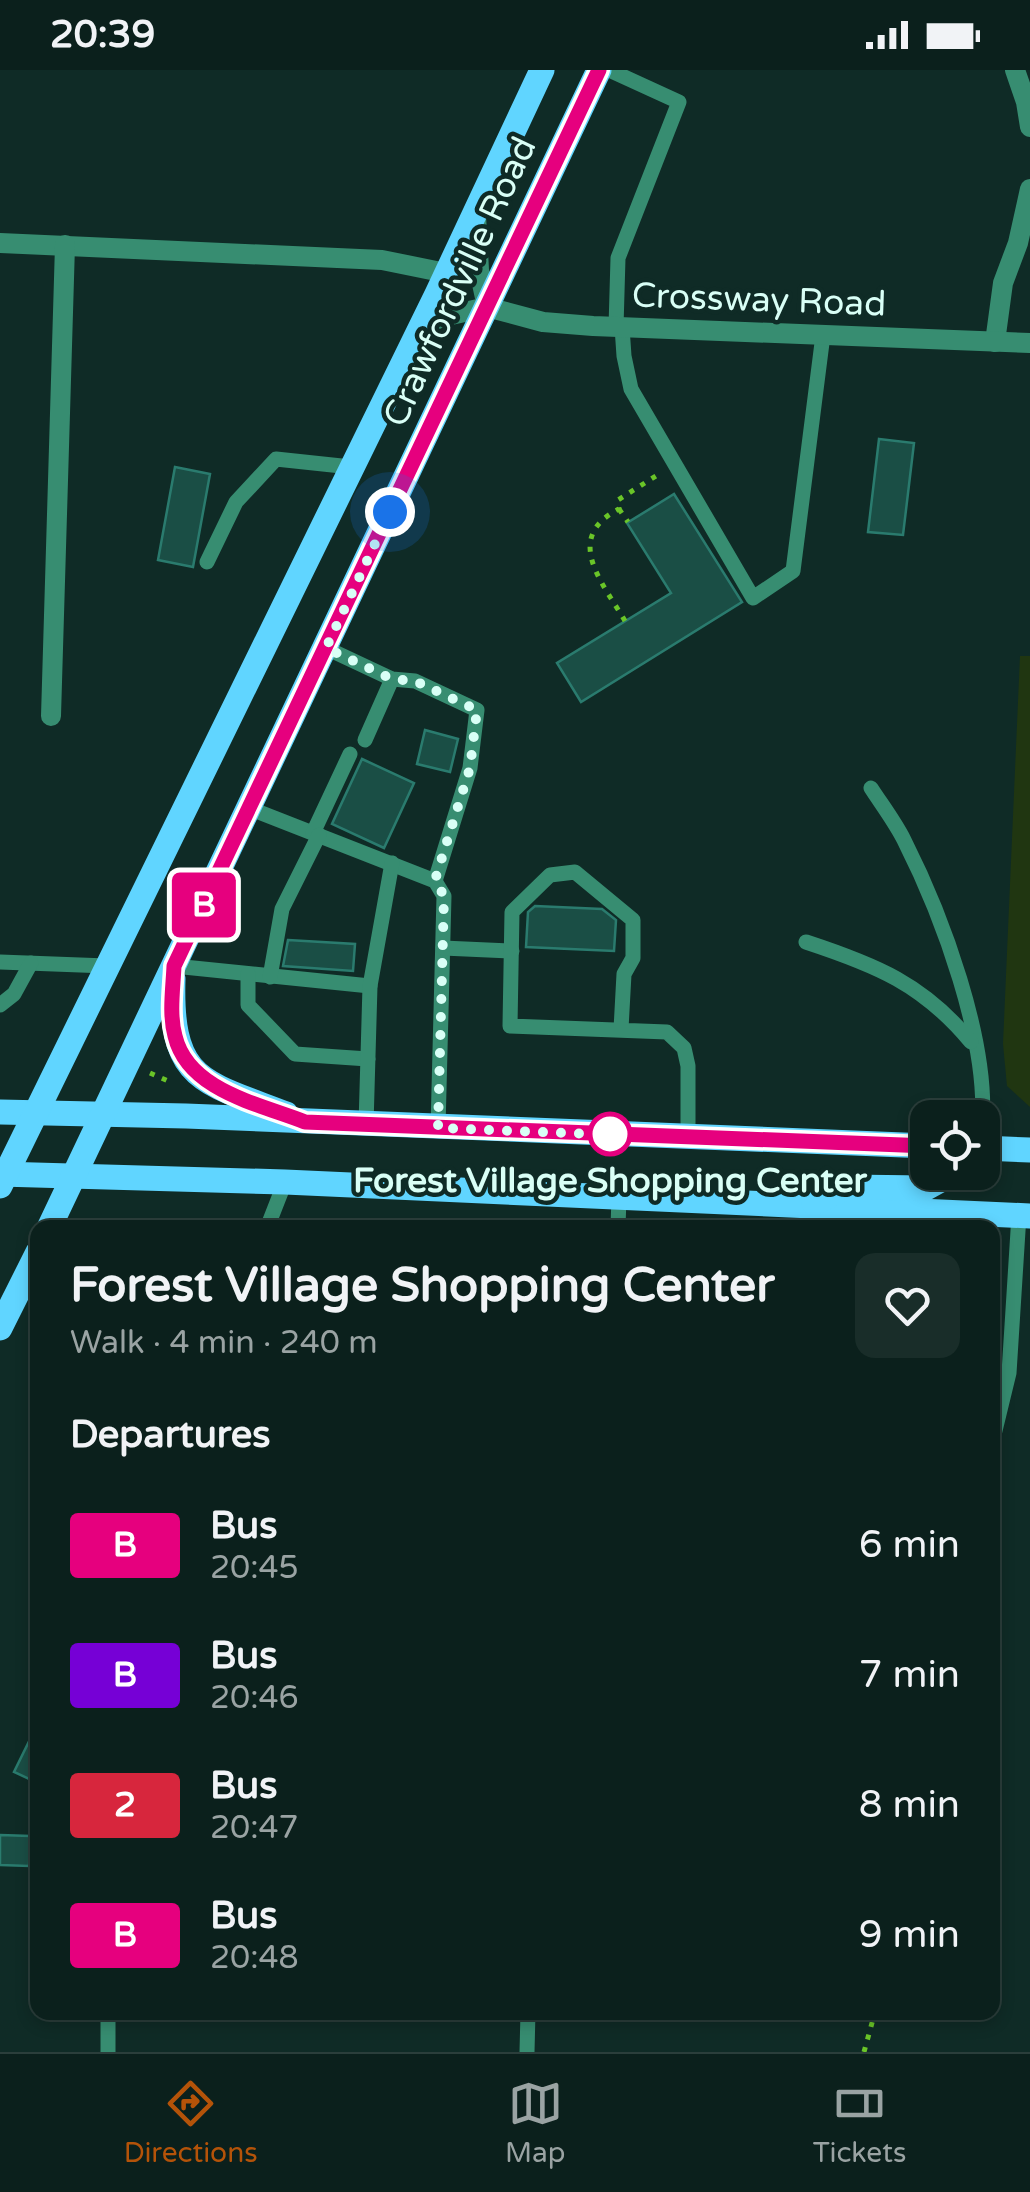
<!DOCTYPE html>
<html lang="en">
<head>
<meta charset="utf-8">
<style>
	body { margin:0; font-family:"Varela Round",sans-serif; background:#192d29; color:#f1f3f6; height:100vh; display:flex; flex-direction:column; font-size:38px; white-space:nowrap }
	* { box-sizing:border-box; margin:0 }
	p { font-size:32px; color:#9aa3a3 }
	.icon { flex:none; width:55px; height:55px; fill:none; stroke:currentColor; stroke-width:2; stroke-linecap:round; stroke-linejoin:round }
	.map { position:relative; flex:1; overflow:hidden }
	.details { position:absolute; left:30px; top:1150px; width:970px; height:800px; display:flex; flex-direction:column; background:#0b201c; border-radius:20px; box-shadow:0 5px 15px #0003,0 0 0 2px #2b3e3b }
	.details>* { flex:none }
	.badge { padding:0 20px; border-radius:8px; font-size:35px; line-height:65px }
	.tools { position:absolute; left:910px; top:1030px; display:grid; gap:20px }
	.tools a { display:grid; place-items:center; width:90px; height:90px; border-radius:20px; background:#0b201c; box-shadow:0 5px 15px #0003,0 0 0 2px #2b3e3b; font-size:50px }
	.you { position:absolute; width:50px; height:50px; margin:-25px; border:8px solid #fff; border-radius:50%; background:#1a73e8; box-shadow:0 0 0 15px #1a73e833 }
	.map>.badge { position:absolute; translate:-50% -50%; box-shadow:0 0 0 5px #fff }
	h2 { padding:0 40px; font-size:38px; line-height:90px }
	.round { display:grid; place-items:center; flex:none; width:105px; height:105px; border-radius:20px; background:#192d29 }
	.overview { display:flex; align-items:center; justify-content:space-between; height:170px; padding:0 40px }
	h1 { font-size:48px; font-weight:700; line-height:75px }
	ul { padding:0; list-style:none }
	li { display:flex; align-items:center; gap:30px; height:130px; padding:0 40px }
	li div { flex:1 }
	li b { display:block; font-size:38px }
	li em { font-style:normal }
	li .badge { min-width:110px; font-weight:700; text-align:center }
	.status { display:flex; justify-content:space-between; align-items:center; height:70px; padding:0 50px; background:#0b201c; direction:ltr }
	.status svg { height:28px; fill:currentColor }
	.dock { display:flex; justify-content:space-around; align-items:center; height:140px; border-top:2px solid #2b3e3b; background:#0b201c; font-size:28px; color:#9aa3a3 }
	.dock a { display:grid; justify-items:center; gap:5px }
	.dock .on { color:#b45309 }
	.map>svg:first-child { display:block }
	.green { fill:#203611 }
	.building { fill:#1a4e45; stroke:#2a7b6e; stroke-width:2.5 }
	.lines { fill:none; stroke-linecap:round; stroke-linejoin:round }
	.path { stroke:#6ac528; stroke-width:5; stroke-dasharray:5 8; stroke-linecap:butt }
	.service { stroke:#378d71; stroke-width:15 }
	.minor { stroke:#378d71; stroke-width:20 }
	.tertiary { stroke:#378d71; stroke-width:20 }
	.primary { stroke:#60d5ff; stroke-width:25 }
	.line-casing { stroke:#fff; stroke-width:22 }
	.line { stroke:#e6007e; stroke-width:15 }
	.walk { stroke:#d9fff6; stroke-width:10; stroke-dasharray:0 18 }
	.stop-dot { fill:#fff; stroke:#e6007e; stroke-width:5 }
	.labels { text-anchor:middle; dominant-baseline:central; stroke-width:9; stroke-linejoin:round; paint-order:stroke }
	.street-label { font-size:35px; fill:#d9fff6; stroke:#0f2b26 }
	.stop-label { font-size:35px; font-weight:bold; fill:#d9fff6; stroke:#0f2b26 }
</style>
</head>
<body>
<div class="status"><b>20:39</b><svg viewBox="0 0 49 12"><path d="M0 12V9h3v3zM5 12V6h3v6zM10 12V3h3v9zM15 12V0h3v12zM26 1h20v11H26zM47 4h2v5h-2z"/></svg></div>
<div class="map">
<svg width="1030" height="1982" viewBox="0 0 1030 1982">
	<rect width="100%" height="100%" fill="#0f2b26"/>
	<path class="green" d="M1020 586H1030V1037L1007 1016 1003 974Z"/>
	<g class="building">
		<path d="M879 369 914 373 903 465 868 462Z"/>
		<path d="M175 397 210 404 193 497 158 490Z"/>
		<path d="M674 424 742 532 581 632 557 593 671 523 627 453Z"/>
		<path d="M425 660 458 669 450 702 417 694Z"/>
		<path d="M362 689 414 713 384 778 332 754Z"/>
		<path d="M535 836 602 839 616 850 614 881 526 877 528 842Z"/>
		<path d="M288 870 355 874 353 901 283 896Z"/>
		<path d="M38 1653V1713L14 1702Z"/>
		<path d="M0 1765 30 1766 29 1796 0 1795Z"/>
	</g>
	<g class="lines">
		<g class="path">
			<path d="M619 439 628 452"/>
			<path d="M625 551C603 513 562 468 619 439L618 430 659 404"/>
			<path d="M150 1003 168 1011"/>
			<path d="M864 1982 875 1942"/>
		</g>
		<g class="service">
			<path d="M609 0 679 32 618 188 616 257"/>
			<path d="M622 257 624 286 631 319 753 528 793 501 823 265"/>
			<path d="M207 492 236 432 276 389 351 397"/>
			<path d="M326 578 392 609 415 611 477 640 470 698 435 811"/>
			<path d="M365 670 392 609"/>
			<path d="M871 718C882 735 895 752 904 770 942 845 989 971 982 1055"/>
			<path d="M251 739 435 811 444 826 438 1058"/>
			<path d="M313 763 350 684"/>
			<path d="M806 872C876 895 923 914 971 972"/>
			<path d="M443 878 512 881"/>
			<path d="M0 892 107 896"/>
			<path d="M174 896 370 916"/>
			<path d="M248 904V935L295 984 368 989"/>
			<path d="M270 907 282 839 319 765"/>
			<path d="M0 935 14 924 31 893"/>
			<path d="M621 959 624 904 633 888V850L575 802 550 805 512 842 510 956 667 962 684 978 688 996V1068"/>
			<path d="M366 1055 370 916 392 793"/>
			<path d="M267 1158 285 1112"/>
			<path d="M618 1158 619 1126"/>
			<path d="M992 1373 1009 1303 1019 1145"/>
			<path d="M108 1982V1942"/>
			<path d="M527 1982 528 1942"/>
		</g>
		<g class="minor">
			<path d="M1015 0 1026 32 1030 57"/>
			<path d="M0 173 382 190 446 203"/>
			<path d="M995 272 1003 213 1018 173 1030 119"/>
			<path d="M51 646 65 175"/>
		</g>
		<g class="tertiary">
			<path d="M476 145 479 200 487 237"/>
			<path d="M421 256 442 247 487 237 543 252 593 256 1030 273"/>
		</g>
		<g class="primary">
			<path d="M173 909C170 1011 201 1011 286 1044"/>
			<path d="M0 1042 186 1046 928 1076"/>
			<path d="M982 1078 1030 1080"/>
			<path d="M0 1104 285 1112 1030 1146"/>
			<path d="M0 1116 437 224 542 0"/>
			<path d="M814 1133 847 1117 926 1118 955 1102"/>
			<path d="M49 1158 599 0"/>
			<path d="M0 1258 38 1182"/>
		</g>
	</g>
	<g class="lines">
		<g class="line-casing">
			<path id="line" d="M599 0 174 896C173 919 169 944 175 966 188 1021 260 1034 305 1052L928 1076"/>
		</g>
		<use href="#line" class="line"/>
		<path class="walk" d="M390 442 326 578 392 609 415 611 477 640 470 698 435 810 444 826 438 1058 617 1065 610 1064"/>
	</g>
	<circle class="stop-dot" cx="610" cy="1064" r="20"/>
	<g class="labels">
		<g class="street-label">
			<text transform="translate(460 212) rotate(-65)">Crawfordville Road</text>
			<text transform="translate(759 230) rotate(2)">Crossway Road</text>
		</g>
		<g class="stop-label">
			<text x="610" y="1111">Forest Village Shopping Center</text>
		</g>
	</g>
</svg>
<div class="tools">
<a><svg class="icon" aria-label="locate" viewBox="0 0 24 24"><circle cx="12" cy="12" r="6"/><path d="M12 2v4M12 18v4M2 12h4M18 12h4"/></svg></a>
</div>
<div class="you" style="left:390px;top:442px"></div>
<b class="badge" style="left:204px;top:835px;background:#e6007e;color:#fff">B</b>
<section class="details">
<div class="overview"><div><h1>Forest Village Shopping Center</h1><p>Walk · 4 min · 240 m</p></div><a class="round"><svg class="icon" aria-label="heart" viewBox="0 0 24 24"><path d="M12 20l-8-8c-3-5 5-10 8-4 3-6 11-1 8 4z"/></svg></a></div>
<h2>Departures</h2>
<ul>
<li><span class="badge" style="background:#e6007e;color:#fff">B</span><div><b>Bus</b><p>20:45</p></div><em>6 min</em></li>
<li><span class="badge" style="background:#7600d6;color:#fff">B</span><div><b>Bus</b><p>20:46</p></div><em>7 min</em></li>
<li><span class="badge" style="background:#d7263d;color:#fff">2</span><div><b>Bus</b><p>20:47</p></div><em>8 min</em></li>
<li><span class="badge" style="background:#e6007e;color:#fff">B</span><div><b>Bus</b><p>20:48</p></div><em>9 min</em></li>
</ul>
</section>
</div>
<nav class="dock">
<a class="on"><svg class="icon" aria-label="directions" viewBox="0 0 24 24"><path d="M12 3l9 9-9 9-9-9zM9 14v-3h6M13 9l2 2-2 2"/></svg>Directions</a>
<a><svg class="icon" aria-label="map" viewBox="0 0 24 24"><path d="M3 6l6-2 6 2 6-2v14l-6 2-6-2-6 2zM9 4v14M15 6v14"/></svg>Map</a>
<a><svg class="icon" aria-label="tickets" viewBox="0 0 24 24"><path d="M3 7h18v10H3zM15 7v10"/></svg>Tickets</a>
</nav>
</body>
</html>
